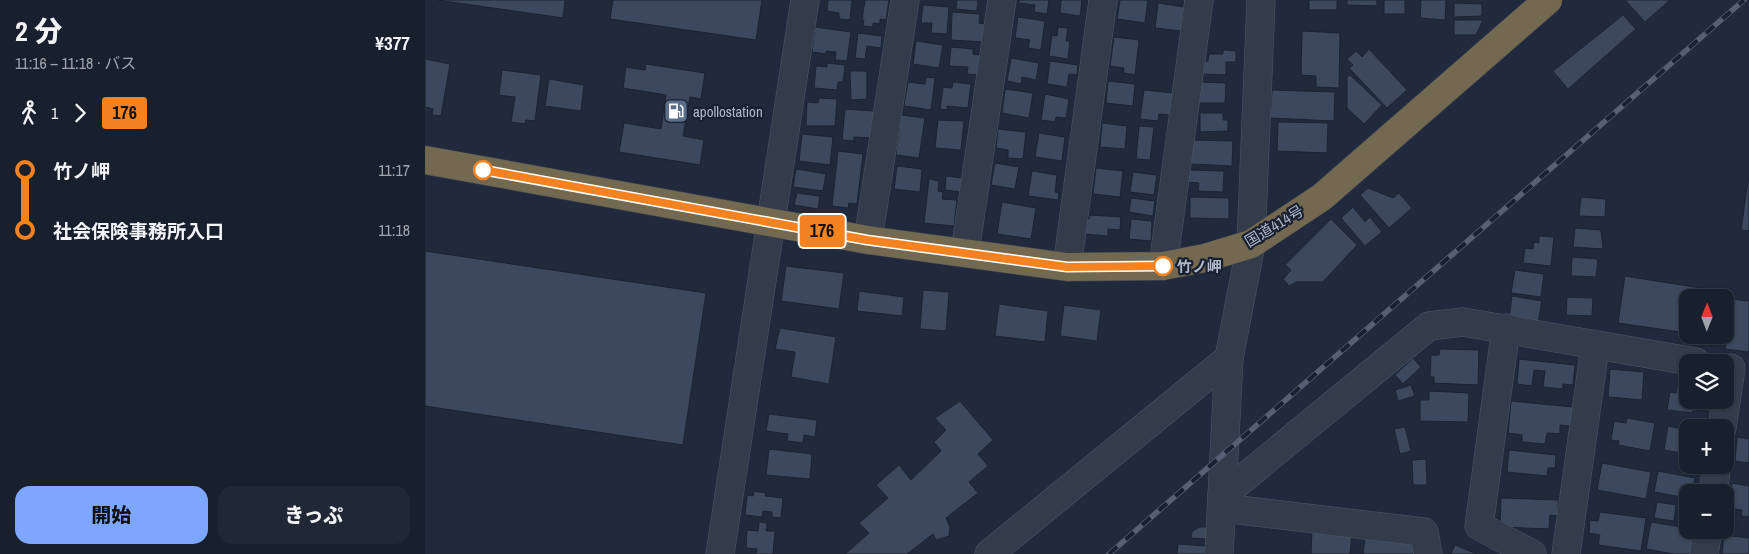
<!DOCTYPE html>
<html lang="ja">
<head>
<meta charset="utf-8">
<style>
	body { margin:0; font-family:"Archivo Narrow","Noto Sans JP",sans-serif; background:#212835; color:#f1f3f6; height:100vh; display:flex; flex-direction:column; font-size:19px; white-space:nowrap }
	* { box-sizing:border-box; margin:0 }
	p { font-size:16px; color:#9fa3aa }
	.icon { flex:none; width:28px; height:28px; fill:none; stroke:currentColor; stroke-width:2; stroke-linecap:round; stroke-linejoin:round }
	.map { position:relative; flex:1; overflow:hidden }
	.panel { display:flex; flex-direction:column; background:#18202d; width:425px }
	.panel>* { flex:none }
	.badge { padding:0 10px; border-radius:4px; font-size:18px; line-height:32px }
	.needle { width:32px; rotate:1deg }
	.controls { position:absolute; left:1254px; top:289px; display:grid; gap:10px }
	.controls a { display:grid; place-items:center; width:55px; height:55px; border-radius:10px; background:#18202d; box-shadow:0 1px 4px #0004,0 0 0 1px #363e49; font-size:25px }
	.map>.badge { position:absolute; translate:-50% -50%; box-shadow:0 0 0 2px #fff }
	.legs { display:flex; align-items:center; gap:8px; height:55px; padding:0 15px; font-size:16px }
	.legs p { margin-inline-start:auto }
	.headline { display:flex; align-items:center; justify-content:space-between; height:85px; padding:0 15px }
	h1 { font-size:28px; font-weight:800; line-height:38px }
	.action { display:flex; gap:10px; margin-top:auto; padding:10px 15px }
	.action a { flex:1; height:58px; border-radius:15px; background:#7da7ff; color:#111; font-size:20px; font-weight:800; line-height:58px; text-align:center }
	.action a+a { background:#212835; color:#f1f3f6 }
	ul { padding:0 15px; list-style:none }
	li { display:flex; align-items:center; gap:18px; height:60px; font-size:19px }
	li i { display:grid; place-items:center; width:8px; height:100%; margin:0 6px; background:currentColor }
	li i::after { content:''; width:12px; height:12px; margin:-6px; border:4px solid; border-radius:50%; background:#18202d }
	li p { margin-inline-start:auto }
	li:first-child i { background:linear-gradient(#0000 50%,currentColor 0) }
	li:last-child i { background:linear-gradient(currentColor 50%,#0000 0) }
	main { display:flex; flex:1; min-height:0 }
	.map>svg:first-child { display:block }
	.building { fill:#3b485d; stroke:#1b2333 }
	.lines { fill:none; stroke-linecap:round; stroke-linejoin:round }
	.minor-casing { stroke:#4f5767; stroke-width:29 }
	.highway-casing { stroke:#3c4454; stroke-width:29 }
	.minor { stroke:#343c4c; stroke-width:28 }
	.highway { stroke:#736850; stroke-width:28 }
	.rail-casing { stroke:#556074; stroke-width:5.5 }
	.rail { stroke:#192131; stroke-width:4; stroke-dasharray:11; stroke-linecap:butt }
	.line-1-casing { stroke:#fff; stroke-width:11 }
	.line-1 { stroke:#f58220; stroke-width:8 }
	.stop-1-dot { fill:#fff; stroke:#f58220; stroke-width:2.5 }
	.labels { text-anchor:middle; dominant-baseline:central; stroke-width:4.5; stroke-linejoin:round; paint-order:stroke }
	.poi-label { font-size:15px; fill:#afb7c9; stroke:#192131; text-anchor:start }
	.street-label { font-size:15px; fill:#afb7c9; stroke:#192131 }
	.stop-label { font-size:15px; font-weight:bold; fill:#afb7c9; stroke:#192131; text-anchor:start }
</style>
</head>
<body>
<main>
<section class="panel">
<div class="headline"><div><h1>2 分</h1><p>11:16 – 11:18 · バス</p></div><b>¥377</b></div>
<div class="legs"><svg class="icon" aria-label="walk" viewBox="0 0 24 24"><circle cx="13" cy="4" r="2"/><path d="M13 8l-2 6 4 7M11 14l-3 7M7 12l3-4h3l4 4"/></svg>1<svg class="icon" aria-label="forward" viewBox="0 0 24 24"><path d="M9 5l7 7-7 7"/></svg><b class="badge" style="background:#f58220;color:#111">176</b></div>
<ul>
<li><i style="color:#f58220"></i><b>竹ノ岬</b><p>11:17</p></li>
<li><i style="color:#f58220"></i><b>社会保険事務所入口</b><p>11:18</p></li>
</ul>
<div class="action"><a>開始</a><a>きっぷ</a></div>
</section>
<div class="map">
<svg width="1324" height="554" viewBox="0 0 1324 554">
	<rect width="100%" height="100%" fill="#202a3c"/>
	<g class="building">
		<path d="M12 0H140L138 18Z"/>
		<path d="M188 0H337L331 40 185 19Z"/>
		<path d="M403 0H427L425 20 414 19V13L402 11Z"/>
		<path d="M440 0H464L461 20 455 19V24L448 23V27L438 26 439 20H437Z"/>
		<path d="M532 0H553L552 11 531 9Z"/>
		<path d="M594 0H624L622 14 609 12 610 5 594 3Z"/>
		<path d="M636 0H657L655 16 635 13Z"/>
		<path d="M695 0H723L720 23 692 19Z"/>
		<rect x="884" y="0" width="28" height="10"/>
		<path d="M922 0H952V6L922 5Z"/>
		<rect x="959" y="0" width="21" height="14"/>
		<path d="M996 0H1021L1020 20 995 18Z"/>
		<path d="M1200 0H1245L1220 22Z"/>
		<path d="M733 3 759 7 756 31 730 28Z"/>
		<path d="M1029 3 1057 4V16L1029 17Z"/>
		<path d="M498 5 524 7 522 34 506 33 507 23H496Z"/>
		<path d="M527 12 555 14 554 23 560 24 559 42 526 40Z"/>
		<path d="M1198 15 1211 29 1143 89 1128 71Z"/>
		<path d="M593 17 620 21 616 50 603 48 605 40 590 38Z"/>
		<path d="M1029 20H1058L1051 35H1029Z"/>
		<path d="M390 27 426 32 422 61 410 60 411 52 401 51V54L387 52Z"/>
		<path d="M633 27 643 28 641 41H645L643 59 624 56 627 35 632 36Z"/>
		<path d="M877 31 915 33 914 88 891 87V76L876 75Z"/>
		<path d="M433 33 457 36 456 48 442 46 440 59 430 58Z"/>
		<path d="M689 37 714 40 710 75 698 73 699 68 685 66Z"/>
		<path d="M491 41 518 45 514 68 488 64Z"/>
		<path d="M526 47 548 49V54L555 55 553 75 542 74 543 67 524 66Z"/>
		<path d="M944 49 982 90 962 108 924 68 928 65 922 59 931 51 937 57Z"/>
		<path d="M798 50 811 51V62H801V75L778 74V61H783L784 54H798Z"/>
		<path d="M586 58 614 63 611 80 597 77 596 84 582 81Z"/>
		<path d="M0 59 25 64 16 116 7 115 8 109 0 107Z"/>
		<path d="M625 61 653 65 652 75 644 74 642 87 622 84Z"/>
		<path d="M402 63 420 65 418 82H413L412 90 389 88 391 66 402 67Z"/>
		<path d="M221 64 280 73 276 99 265 97 258 136 279 140 275 165 194 152 199 123 236 129 241 95 198 88 201 67 220 70Z"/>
		<path d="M77 70 116 75 110 121 101 120 100 124 86 122 90 97 74 95Z"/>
		<path d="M425 71H442V99L426 100Z"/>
		<path d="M925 75 957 105 939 124 922 108V77Z"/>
		<path d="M501 77 510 78 506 110 479 106 483 82 500 84Z"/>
		<path d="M124 79 159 85 156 111 120 106Z"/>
		<path d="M683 81 710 84 708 106 681 103Z"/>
		<path d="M528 82 546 84 543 108 522 106V110L515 109 518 87 527 88Z"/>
		<path d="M775 82 801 83 800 103H774Z"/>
		<path d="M580 89 608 93 604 118 577 113Z"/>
		<path d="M719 90 749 93 746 115 734 114 733 121 715 119Z"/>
		<path d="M847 90 910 92 909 121 845 118Z"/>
		<path d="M620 94 644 99 641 118 631 117 630 122 616 120Z"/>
		<path d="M394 98 412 99 410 126H381L382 102 393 103Z"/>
		<path d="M420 109 449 111 447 138 429 137V141L417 140Z"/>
		<path d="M775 113H798V120H803V131L775 132Z"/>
		<path d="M476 115 500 118 494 158 471 155Z"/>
		<path d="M513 120 539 121 536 150 510 148Z"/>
		<path d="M853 122 903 123 902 153 852 151Z"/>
		<path d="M677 123 702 126 700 149 675 147Z"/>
		<path d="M714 126 729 127 725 160 711 159Z"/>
		<path d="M573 129 601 132 598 159 583 158V150L571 148Z"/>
		<path d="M614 133 640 137 637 161 610 157Z"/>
		<path d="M377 134 408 137 405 165 374 161Z"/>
		<path d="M767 140 808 141 807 166 766 164Z"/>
		<path d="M413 151 438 154 432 204 424 203 423 208 407 206Z"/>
		<path d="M570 163 594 167 590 189 566 185Z"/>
		<path d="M472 166 497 169 495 192 469 189Z"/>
		<path d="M671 168 698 171 695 197 668 194Z"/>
		<path d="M371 169 401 174 398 191 368 187Z"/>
		<path d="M761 170 799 171 798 192 773 191 774 183 760 182Z"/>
		<path d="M607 171 632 175 630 192 634 193 633 200 603 196Z"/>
		<path d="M708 172 732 175 729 195 705 192Z"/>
		<path d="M521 176 538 178 537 192 520 190Z"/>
		<path d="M504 179 514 181 513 191 518 192 517 199 532 200 529 226 499 223Z"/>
		<path d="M1323 180H1324V231L1316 230Z"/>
		<path d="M943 188 968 198 974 193 987 208 964 228 935 195Z"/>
		<path d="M372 193 395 196 393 209 369 205Z"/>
		<path d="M765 197 804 198V219L765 218Z"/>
		<path d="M1156 197 1181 199 1180 217 1154 216Z"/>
		<path d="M706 198 730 201 728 216 704 212Z"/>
		<path d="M577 202 611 208 606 239 572 234Z"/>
		<path d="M928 207 940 222 945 217 957 232 940 246 916 218Z"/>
		<path d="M665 215 696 217 695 230 683 229V236L658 234 660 218 664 219Z"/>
		<path d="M706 219 727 221 726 241 704 239Z"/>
		<path d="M906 219 932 245 898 282H871L864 286 858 279 866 270 860 265Z"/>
		<path d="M1150 228 1176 230 1178 249 1148 247Z"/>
		<path d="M1114 236 1129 237 1126 266 1098 263 1100 248 1108 249 1109 242 1114 243Z"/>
		<path d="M0 251 281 293 258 445 0 406Z"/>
		<path d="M1147 257 1173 259 1171 277 1146 276Z"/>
		<path d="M361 266 419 273 414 309 356 301Z"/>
		<path d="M1090 270 1119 274 1116 297 1086 293Z"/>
		<path d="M1200 276 1282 289 1281 298H1262V333L1193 323Z"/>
		<path d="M498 290 524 292 521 331 495 329Z"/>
		<path d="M434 291 479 297 477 316 432 311Z"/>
		<path d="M1087 296 1117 301 1113 324 1084 319Z"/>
		<path d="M1142 297 1168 298 1167 316 1141 315Z"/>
		<path d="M1306 299 1324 301V352L1300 349Z"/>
		<path d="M574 304 623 311 620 342 570 336Z"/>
		<path d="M639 305 676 310 672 341 635 336Z"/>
		<path d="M355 328 411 337 404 384 366 377 370 352 350 349Z"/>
		<path d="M1015 349 1054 350 1053 385 1009 383V377H1005L1006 355H1014Z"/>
		<path d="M988 358 996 367 978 384 970 375Z"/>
		<path d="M1094 359 1150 365 1148 385 1138 384V389L1118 387 1120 371 1109 370 1107 386 1092 384Z"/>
		<path d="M1185 369 1219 372 1217 400 1183 397Z"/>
		<path d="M1253 381 1262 382V400H1291L1290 412 1268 409V413L1242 410 1245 392 1251 393Z"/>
		<path d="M986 385 990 396 973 401 970 390Z"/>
		<path d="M1004 391 1044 393 1043 422 995 421V400H1004Z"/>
		<path d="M535 401 568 440 553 454 563 466 544 482 553 493 521 518 525 527 524 536 511 540 508 534 482 554H420L444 533 434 523 463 498 451 485 474 465 486 480 516 451 509 442 521 430 510 418Z"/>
		<path d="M1086 401 1148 407 1146 426 1135 425V434L1122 433 1120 444 1097 442V435L1083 433Z"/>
		<path d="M344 414 392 420 390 437 379 435 378 443 362 441 363 434 341 431Z"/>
		<path d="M1202 418 1230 423 1225 451 1193 445 1194 441 1186 440 1189 421 1201 423Z"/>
		<path d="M1243 426 1262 430V454L1239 450Z"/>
		<path d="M980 427 986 451 975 454 969 429Z"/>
		<path d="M1312 437 1324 439V463L1310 461Z"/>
		<path d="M344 449 387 454 385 479 341 475Z"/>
		<path d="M1084 450 1131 455 1130 468H1123L1122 476 1082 472Z"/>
		<path d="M1001 459 1002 485H988L987 460Z"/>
		<path d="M1177 463 1226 472 1221 499 1172 490Z"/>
		<path d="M1233 471 1270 478 1267 492H1262V498L1229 492Z"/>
		<path d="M1307 483 1324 486V517L1316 516 1317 510 1303 508Z"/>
		<path d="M329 491 341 493 340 496 358 498 356 518 347 517V512L338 511 337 517 320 515 322 495 328 496Z"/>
		<path d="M1076 498 1133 500V516L1125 515 1124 529 1075 527Z"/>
		<path d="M1232 502 1251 505 1249 521 1229 518Z"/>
		<path d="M1257 511 1262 512V526L1255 524Z"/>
		<path d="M1175 512 1221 518 1216 551 1173 545 1175 535 1164 533 1165 520 1173 521Z"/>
		<path d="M334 522 342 523 341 531H350L348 554H331L332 549 321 548 322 530 333 531Z"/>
		<path d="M1226 522 1262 528V530H1273L1270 554H1248L1221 549Z"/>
		<path d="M774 527H782V539L766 538 767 532Z"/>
		<path d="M887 530 927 532 925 554H886Z"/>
		<path d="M1299 535 1324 538V554H1297Z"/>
		<path d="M940 538 991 541 990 554H938Z"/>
		<path d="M753 544 781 546 780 554H752Z"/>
		<path d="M1030 545 1052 554H1026Z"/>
	</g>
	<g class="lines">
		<g class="minor-casing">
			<g id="minor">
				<path d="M443 240 480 0"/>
				<path d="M540 252 577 0"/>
				<path d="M738 266 774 0"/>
				<path d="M642 267 678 0"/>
				<path d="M1081 328 1054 526 1107 554"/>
				<path d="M1297 428 1306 368"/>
				<path d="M1288 492 1292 465"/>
				<path d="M797 496 1004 326 1038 322 1271 362"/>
				<path d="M797 508 999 532 1003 554"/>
				<path d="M295 554 380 0"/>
				<path d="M564 554 804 358"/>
				<path d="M794 554 804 358 826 244 836 0"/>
				<path d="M1141 554 1170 347"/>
				<path d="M1279 554 1283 530"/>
			</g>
		</g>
		<g class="highway-casing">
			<path id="highway" d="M0 160 443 240 642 267 738 266 780 258 826 244 897 197 1123 0"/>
		</g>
		<use href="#minor" class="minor"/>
		<use href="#highway" class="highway"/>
		<g class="rail-casing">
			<path id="rail" d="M684 554 1319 0"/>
		</g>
		<use href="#rail" class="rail"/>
	</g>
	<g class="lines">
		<g class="line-1-casing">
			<path id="line-1" d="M58 170 442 240 642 267 738 266"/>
		</g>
		<use href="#line-1" class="line-1"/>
	</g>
	<defs>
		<g id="fuel-square" transform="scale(1.25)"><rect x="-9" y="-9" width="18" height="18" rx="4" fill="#5c6f8a" stroke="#192131"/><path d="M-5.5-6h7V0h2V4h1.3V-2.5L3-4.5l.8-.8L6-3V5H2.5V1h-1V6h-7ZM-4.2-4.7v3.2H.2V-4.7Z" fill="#fff"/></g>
	</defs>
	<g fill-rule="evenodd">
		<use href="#fuel-square" x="251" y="111"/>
	</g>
	<g class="stop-1-dot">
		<circle cx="58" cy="170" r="9"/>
		<circle cx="738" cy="266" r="9"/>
	</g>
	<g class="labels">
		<g class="poi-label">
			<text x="268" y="111">apollostation</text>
		</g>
		<g class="street-label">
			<text transform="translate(849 226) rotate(-31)">国道414号</text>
		</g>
		<g class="stop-label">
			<text x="752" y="266">竹ノ岬</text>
		</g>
	</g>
</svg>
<div class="controls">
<a><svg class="needle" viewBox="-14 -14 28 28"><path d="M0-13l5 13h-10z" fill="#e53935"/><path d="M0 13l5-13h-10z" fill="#9fa3aa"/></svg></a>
<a><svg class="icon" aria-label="layers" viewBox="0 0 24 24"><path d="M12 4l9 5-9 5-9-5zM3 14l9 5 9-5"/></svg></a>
<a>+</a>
<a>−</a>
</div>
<b class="badge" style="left:397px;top:231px;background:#f58220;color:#111">176</b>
</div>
</main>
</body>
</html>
